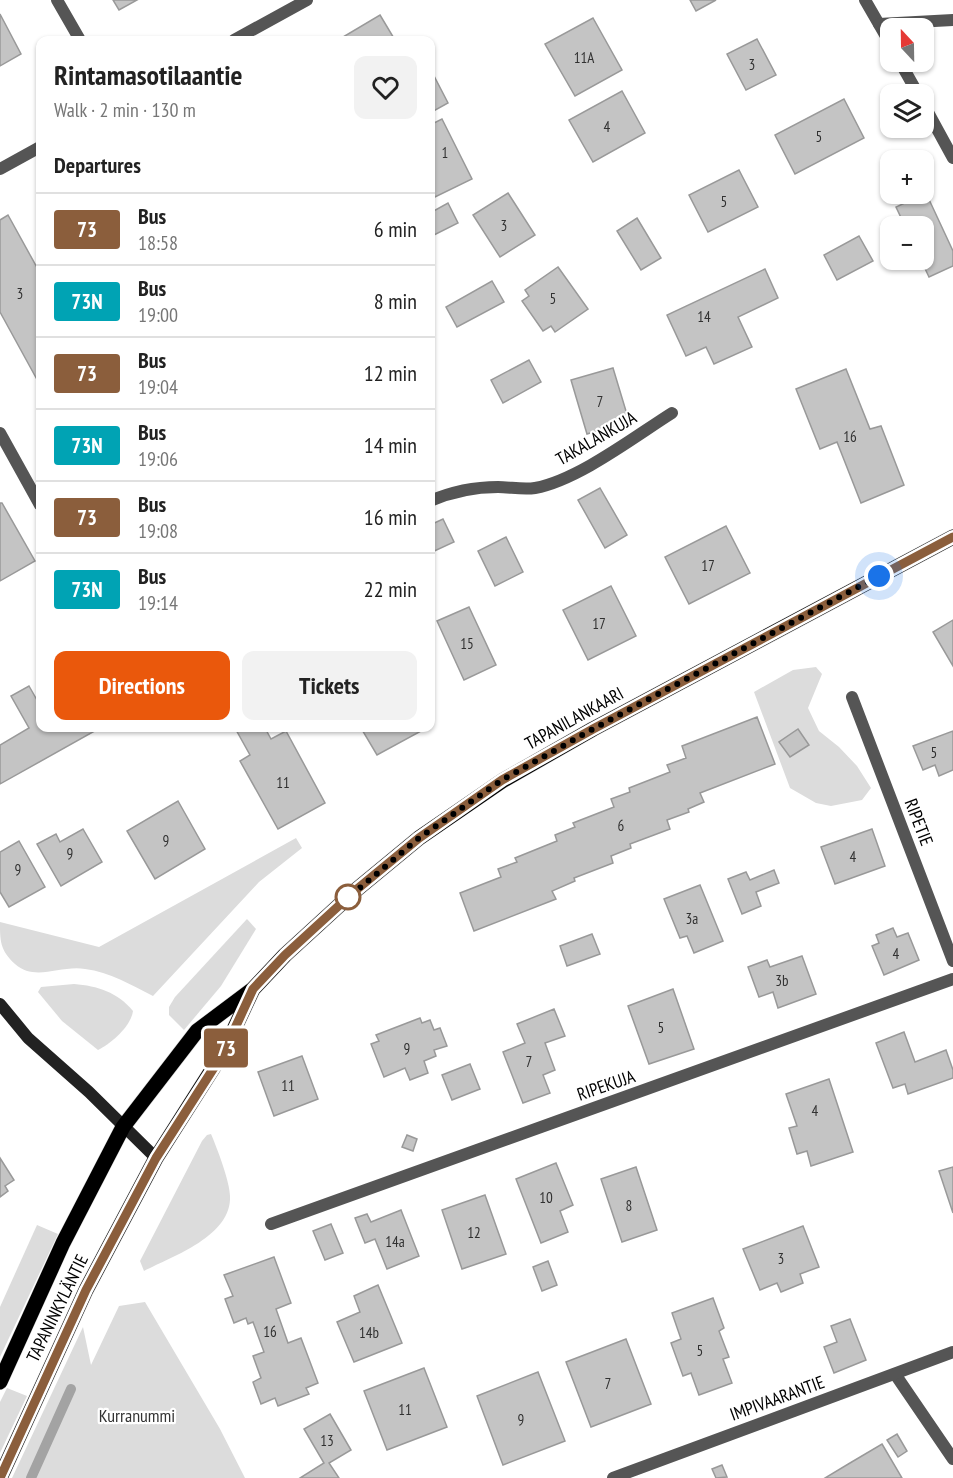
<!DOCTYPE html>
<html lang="en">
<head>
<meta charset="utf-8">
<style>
	body { margin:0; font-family:"PT Sans Narrow",sans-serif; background:#f2f2f2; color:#222; height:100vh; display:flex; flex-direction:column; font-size:22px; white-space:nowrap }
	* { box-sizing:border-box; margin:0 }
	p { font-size:20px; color:#767676 }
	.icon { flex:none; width:33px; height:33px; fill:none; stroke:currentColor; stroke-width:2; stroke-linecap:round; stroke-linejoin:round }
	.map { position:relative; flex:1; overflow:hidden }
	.drawer { position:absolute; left:36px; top:36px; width:399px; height:696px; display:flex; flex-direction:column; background:#fff; border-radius:12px; box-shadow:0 2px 4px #0004 }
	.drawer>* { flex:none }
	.badge { padding:0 12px; border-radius:4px; font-size:21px; line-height:39px }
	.needle { width:39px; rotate:338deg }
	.controls { position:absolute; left:880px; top:18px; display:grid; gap:12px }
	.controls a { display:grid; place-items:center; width:54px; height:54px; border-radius:12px; background:#fff; box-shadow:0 2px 4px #0004; font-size:30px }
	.you { position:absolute; width:30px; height:30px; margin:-15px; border:4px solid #fff; border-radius:50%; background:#1a73e8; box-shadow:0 0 0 9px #1a73e833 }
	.map>.badge { position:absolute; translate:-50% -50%; box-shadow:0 0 0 3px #fff }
	h2 { padding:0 18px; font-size:22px; line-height:54px }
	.round { display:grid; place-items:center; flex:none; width:63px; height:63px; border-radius:12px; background:#f2f2f2 }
	.headline { display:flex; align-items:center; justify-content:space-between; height:102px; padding:0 18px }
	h1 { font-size:28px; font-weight:700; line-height:45px }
	.action { display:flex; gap:12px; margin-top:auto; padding:12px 18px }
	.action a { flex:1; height:69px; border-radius:12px; background:#ea580c; color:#fff; font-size:24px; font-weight:700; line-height:69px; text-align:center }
	.action a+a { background:#f2f2f2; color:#222 }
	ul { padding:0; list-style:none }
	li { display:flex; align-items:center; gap:18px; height:72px; padding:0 18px; border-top:2px solid #e0e0e0 }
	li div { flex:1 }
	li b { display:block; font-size:22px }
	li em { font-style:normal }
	li .badge { min-width:66px; font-weight:700; text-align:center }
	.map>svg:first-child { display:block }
	.green { fill:#dcdcdc }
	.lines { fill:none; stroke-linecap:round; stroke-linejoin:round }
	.stream { stroke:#a3a3a3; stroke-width:10 }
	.building { fill:#c4c4c4; stroke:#999; stroke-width:1.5 }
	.primary-casing { stroke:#dbdbdb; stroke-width:16 }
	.street { stroke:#555; stroke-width:12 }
	.secondary { stroke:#222; stroke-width:12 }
	.primary { stroke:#000; stroke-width:15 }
	.line-casing { stroke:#fff; stroke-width:14 }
	.line { stroke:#8b5e3c; stroke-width:9 }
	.walk { stroke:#000; stroke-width:6; stroke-dasharray:0 10.8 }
	.stop-dot { fill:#fff; stroke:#8b5e3c; stroke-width:3 }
	.labels { text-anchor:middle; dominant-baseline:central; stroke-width:4.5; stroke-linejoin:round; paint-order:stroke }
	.number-label { font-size:15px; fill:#313131 }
	.street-label { font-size:18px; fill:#000; stroke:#fff }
	.park-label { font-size:18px; fill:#333; stroke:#fff }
</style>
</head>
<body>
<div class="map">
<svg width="953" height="1478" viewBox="0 0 953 1478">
	<rect width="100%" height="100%" fill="#fff"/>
	<g class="green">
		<path d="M816 667 822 674 808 708 819 731 839 747 857 766 871 788 862 800 831 806 816 803 790 788 754 692 793 670Z"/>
		<path d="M296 838 302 848 259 882 153 996C131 985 110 972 85 969 60 965 35 982 15 964 0 950 0 941 0 922L99 947Z"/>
		<path d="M247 919 256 929 221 986 184 1030 169 1015V1007L175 997Z"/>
		<path d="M74 984C98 986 117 992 133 1011 131 1026 112 1043 98 1050L62 1021 38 992 41 987Z"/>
		<path d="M211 1134C217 1148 230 1182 230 1196 232 1236 173 1256 144 1271L140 1261 202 1141 207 1135Z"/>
		<path d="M37 1225 58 1234 0 1357V1307Z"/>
		<path d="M145 1302 220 1429 245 1478H12L83 1327 91 1365 119 1306Z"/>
		<path d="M7 1388 27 1396 0 1453V1402Z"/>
	</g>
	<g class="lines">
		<path class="stream" d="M31 1478 71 1389"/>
	</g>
	<g class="building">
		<path d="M113 0H137L119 10Z"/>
		<path d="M690 0H716L696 11Z"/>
		<path d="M0 14 21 54 0 66Z"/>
		<path d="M380 15 395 40H345L343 37Z"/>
		<path d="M593 18 622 70 575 96 545 44Z"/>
		<path d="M757 39 776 75 746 90 727 54Z"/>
		<path d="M432 72 448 103 430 113V73Z"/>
		<path d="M622 91 645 133 593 162 569 120Z"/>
		<path d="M844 99 864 138 795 174 775 135Z"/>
		<path d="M442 119 472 179 435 197 430 187V125Z"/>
		<path d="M739 170 758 207 708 232 689 195Z"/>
		<path d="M508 193 535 235 500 257 473 215Z"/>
		<path d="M926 193 953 251V266L929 277 921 260H924V226H905L896 207Z"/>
		<path d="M448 203 458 223 430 237V213Z"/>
		<path d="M8 215 40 273V385L0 312V220Z"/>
		<path d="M637 218 661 258 641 270 617 231Z"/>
		<path d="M859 236 873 261 837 280 824 255Z"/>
		<path d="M558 267 588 309 555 332 551 326 543 331 522 301 529 296 525 290Z"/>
		<path d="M765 269 778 298 738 317 752 347 714 364 706 347 686 356 667 315Z"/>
		<path d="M492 281 504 302 457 327 446 307Z"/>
		<path d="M529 360 541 382 503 403 491 380Z"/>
		<path d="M613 368 629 421 587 434 571 380Z"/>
		<path d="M846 369 870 429 881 426 904 485 861 503 837 442 820 449 796 389Z"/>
		<path d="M600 488 627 535 605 548 578 500Z"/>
		<path d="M0 503H2L35 561 0 581Z"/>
		<path d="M443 519 454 542 430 553V525Z"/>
		<path d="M726 526 750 573 689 604 665 557Z"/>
		<path d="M506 537 523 572 495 586 478 551Z"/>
		<path d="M611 586 636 636 588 660 563 610Z"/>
		<path d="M469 607 496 665 464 680 437 621Z"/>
		<path d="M953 620V666L933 632Z"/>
		<path d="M29 686 37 700 40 698V728H100L0 784V745L29 728 11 696Z"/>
		<path d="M757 717 775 764 700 793 704 802 688 809 689 812 667 820 670 829 630 844 631 848 611 856 613 863 574 878 575 881 552 891 556 899 474 931 460 893 501 877 498 869 517 862 515 858 557 841 555 835 575 827 573 823 614 807 611 799 630 792 629 788 670 772 667 765 686 758 682 746Z"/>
		<path d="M235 728H265L271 739 286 731 325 803 278 829 240 761 250 755Z"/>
		<path d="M361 728H422L423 730 377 755Z"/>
		<path d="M798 729 809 745 790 757 779 742Z"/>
		<path d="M953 731V770L939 776 935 765 923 770 913 746Z"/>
		<path d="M178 801 205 849 155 879 127 831Z"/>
		<path d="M83 829 102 862 61 886 37 844 56 834 60 842Z"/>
		<path d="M872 829 885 866 835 884 821 847Z"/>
		<path d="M19 841 45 887 9 907 0 892V852Z"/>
		<path d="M774 870 779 883 756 892 761 906 742 914 728 879 746 872 750 880Z"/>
		<path d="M700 885 723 941 694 953 687 936 680 938 664 899Z"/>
		<path d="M893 928 897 937 908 933 919 960 884 975 872 946 879 943 876 935Z"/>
		<path d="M592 934 600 954 567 966 560 946Z"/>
		<path d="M802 956 816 994 778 1008 773 992 759 997 748 967 767 960 770 967Z"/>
		<path d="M673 989 694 1049 649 1064 628 1006Z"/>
		<path d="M554 1009 565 1036 545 1043 555 1070 543 1075 550 1093 523 1103 503 1052 525 1043 517 1024Z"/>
		<path d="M420 1018 422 1023 430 1020 434 1030 440 1028 447 1046 434 1050 436 1056 424 1061 428 1073 410 1080 405 1068 384 1077 371 1044 379 1041 376 1035Z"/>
		<path d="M904 1032 915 1062 946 1050 953 1070V1078L908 1094 905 1084 893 1088 876 1043Z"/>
		<path d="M302 1056 318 1099 274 1116 258 1072Z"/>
		<path d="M470 1064 480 1089 452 1100 442 1075Z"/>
		<path d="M829 1079 853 1152 811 1166 807 1151 797 1154 789 1128 797 1126 786 1094Z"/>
		<path d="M407 1135 417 1139 413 1151 402 1147Z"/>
		<path d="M0 1158 14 1180 5 1186 8 1191 0 1197Z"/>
		<path d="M556 1163 573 1205 560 1211 568 1232 541 1243 516 1179Z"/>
		<path d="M636 1167 657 1230 622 1242 601 1179Z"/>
		<path d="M953 1167V1213L939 1171Z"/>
		<path d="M485 1195 506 1254 462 1269 442 1210Z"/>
		<path d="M401 1210 419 1256 387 1269 375 1239 365 1243 355 1218 367 1214 371 1222Z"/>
		<path d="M331 1224 343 1253 325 1260 313 1231Z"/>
		<path d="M803 1226 819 1267 800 1274 803 1283 781 1292 777 1283 760 1290 743 1249Z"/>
		<path d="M274 1257 291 1303 276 1309 288 1343 301 1338 318 1383 306 1388 309 1394 278 1406 275 1398 261 1404 253 1382 261 1378 253 1356 264 1352 253 1322 248 1324 246 1318 234 1323 225 1299 233 1296 224 1275Z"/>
		<path d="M548 1261 557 1285 542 1291 533 1267Z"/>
		<path d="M378 1285 402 1343 354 1362 337 1322 360 1312 354 1296Z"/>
		<path d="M713 1298 724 1328 719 1331 729 1357 723 1359 732 1383 699 1395 691 1373 683 1376 671 1343 681 1339 672 1313Z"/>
		<path d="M850 1319 866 1360 834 1373 824 1347 837 1342 831 1326Z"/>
		<path d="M626 1339 651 1404 591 1427 566 1362Z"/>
		<path d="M424 1368 447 1427 387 1450 364 1391Z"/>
		<path d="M538 1372 565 1441 503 1465 477 1396Z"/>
		<path d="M330 1414 351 1450 329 1463 339 1478H300L324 1463 304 1429Z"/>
		<path d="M897 1434 907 1451 898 1457 887 1440Z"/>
		<path d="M882 1444 902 1478H825L850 1463Z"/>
		<path d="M722 1465 727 1477 716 1478 712 1469Z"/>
	</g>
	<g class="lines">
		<g class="primary-casing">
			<g id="primary">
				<path d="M0 1382 63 1243 123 1127 197 1031 253 989 285 955 356 890 419 838 502 781 593 729 953 537"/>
				<path d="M0 1478 86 1290 156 1158 224 1051 252 991"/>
			</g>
		</g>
		<g class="street">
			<path d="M57 0 80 40"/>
			<path d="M865 0 891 45"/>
			<path d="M879 24 953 20"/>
			<path d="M234 40 307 0"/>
			<path d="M900 62 918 94"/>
			<path d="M924 105 953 158"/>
			<path d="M0 169 40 147"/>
			<path d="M0 433 40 505"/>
			<path d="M430 501C451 492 475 487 498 487 510 487 523 490 535 488 578 480 634 437 672 413"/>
			<path d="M852 697 953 961"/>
			<path d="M271 1224C498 1142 726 1061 953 979"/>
			<path d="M895 1374 953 1459"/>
			<path d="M613 1478 953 1352"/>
		</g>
		<path class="secondary" d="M0 1004 28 1038 89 1092 156 1158"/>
		<use href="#primary" class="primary"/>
	</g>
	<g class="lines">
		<g class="line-casing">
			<path id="line" d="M0 1478 86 1290 156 1158 224 1052 253 989 285 955 356 890 419 838 502 780 593 729 953 537"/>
		</g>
		<use href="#line" class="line"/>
		<path class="walk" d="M348 897 342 903 419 838 502 780 593 729 879 576"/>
	</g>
	<circle class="stop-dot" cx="348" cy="897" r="12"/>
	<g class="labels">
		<g class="number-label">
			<text x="584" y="57">11A</text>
			<text x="752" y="64">3</text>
			<text x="607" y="126">4</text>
			<text x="819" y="136">5</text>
			<text x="445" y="152">1</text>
			<text x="724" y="201">5</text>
			<text x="504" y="225">3</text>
			<text x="20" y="293">3</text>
			<text x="553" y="298">5</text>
			<text x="704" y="316">14</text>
			<text x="600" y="401">7</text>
			<text x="850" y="436">16</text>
			<text x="708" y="565">17</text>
			<text x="599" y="623">17</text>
			<text x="467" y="643">15</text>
			<text x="934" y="752">5</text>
			<text x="283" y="782">11</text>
			<text x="621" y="825">6</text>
			<text x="166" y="840">9</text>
			<text x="70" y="853">9</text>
			<text x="853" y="856">4</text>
			<text x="18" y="869">9</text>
			<text x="692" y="918">3a</text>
			<text x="896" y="953">4</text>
			<text x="782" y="980">3b</text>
			<text x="661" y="1027">5</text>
			<text x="407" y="1048">9</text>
			<text x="529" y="1061">7</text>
			<text x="288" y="1085">11</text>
			<text x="815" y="1110">4</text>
			<text x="546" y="1197">10</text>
			<text x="629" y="1205">8</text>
			<text x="474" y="1232">12</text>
			<text x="395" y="1241">14a</text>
			<text x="781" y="1258">3</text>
			<text x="270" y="1331">16</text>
			<text x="369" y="1332">14b</text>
			<text x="700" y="1350">5</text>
			<text x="608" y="1383">7</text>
			<text x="405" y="1409">11</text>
			<text x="521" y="1419">9</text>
			<text x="327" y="1440">13</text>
		</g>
		<g class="street-label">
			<text transform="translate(596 438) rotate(-30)">TAKALANKUJA</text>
			<text transform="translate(574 718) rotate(-29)">TAPANILANKAARI</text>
			<text transform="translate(919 822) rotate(69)">RIPETIE</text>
			<text transform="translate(606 1085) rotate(-19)">RIPEKUJA</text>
			<text transform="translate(57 1308) rotate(-64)">TAPANINKYLÄNTIE</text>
			<text transform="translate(777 1398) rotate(-20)">IMPIVAARANTIE</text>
		</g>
		<g class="park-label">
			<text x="137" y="1415">Kurranummi</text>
		</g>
	</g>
</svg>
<div class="controls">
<a><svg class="needle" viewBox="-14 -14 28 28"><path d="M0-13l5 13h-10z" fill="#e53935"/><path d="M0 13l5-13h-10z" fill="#767676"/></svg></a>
<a><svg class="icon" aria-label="layers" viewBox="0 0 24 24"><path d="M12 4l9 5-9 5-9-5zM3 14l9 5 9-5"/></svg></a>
<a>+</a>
<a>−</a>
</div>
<div class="you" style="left:879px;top:576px"></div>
<b class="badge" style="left:226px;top:1048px;background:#8b5e3c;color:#fff">73</b>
<section class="drawer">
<div class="headline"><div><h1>Rintamasotilaantie</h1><p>Walk · 2 min · 130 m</p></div><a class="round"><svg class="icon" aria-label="heart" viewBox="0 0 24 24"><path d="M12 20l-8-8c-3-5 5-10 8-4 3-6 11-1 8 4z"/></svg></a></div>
<h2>Departures</h2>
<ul>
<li><span class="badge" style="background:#8b5e3c;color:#fff">73</span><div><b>Bus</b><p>18:58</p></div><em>6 min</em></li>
<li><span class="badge" style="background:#00a3b4;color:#fff">73N</span><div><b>Bus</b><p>19:00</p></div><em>8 min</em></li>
<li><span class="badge" style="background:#8b5e3c;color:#fff">73</span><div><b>Bus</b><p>19:04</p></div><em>12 min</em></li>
<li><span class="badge" style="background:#00a3b4;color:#fff">73N</span><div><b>Bus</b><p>19:06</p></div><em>14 min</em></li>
<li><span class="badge" style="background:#8b5e3c;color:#fff">73</span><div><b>Bus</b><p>19:08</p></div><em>16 min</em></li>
<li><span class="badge" style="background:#00a3b4;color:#fff">73N</span><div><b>Bus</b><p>19:14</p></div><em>22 min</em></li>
</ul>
<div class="action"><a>Directions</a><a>Tickets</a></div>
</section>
</div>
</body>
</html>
